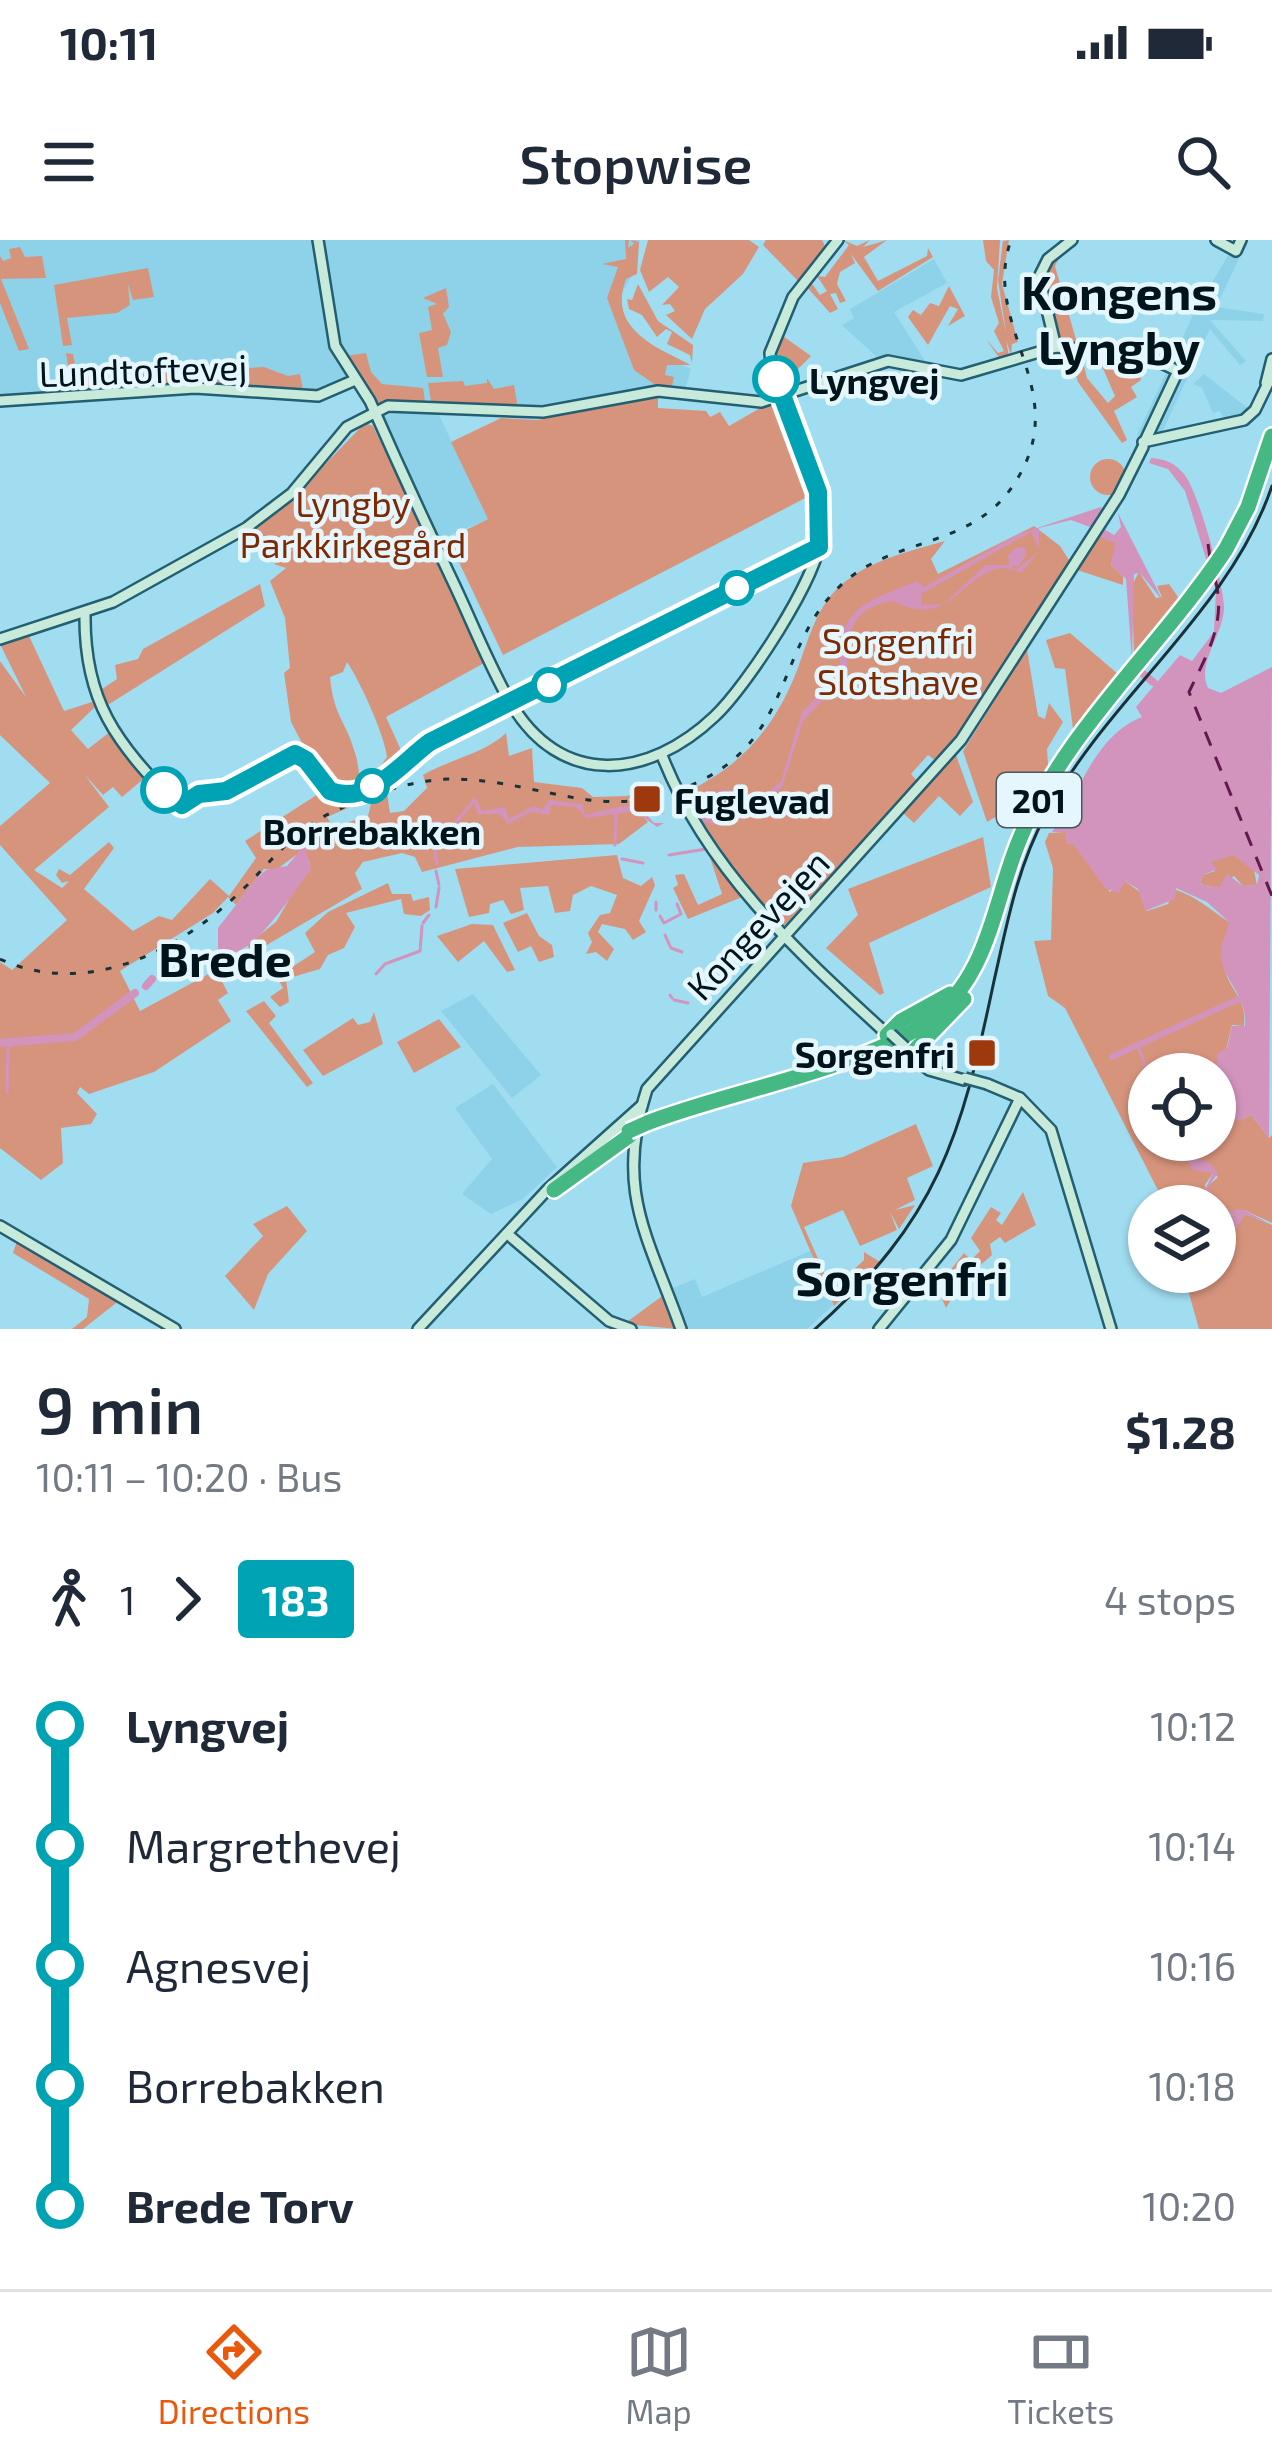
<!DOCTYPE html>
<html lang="en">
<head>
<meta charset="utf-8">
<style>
	body { margin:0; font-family:"Exo 2",sans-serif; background:#f6f6f7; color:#1f2937; height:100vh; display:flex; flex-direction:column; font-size:45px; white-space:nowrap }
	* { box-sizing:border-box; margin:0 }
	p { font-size:39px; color:#747a83 }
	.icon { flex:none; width:66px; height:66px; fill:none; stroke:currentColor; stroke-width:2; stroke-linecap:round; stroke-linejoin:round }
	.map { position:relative; height:1089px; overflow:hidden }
	.drawer { display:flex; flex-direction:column; background:#fff; flex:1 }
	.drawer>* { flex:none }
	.badge { padding:0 24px; border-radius:9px; font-size:42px; line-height:78px }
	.controls { position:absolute; left:1128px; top:813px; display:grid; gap:24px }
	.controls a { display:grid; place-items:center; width:108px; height:108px; border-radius:50%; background:#fff; box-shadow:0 3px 9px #0004; font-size:60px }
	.map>.badge { position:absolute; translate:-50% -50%; box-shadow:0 0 0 6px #fff }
	.legs { display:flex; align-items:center; gap:18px; height:132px; padding:0 36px; font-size:39px }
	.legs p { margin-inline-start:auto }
	.head { display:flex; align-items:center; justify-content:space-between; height:204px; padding:0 36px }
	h1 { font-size:66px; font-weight:600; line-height:90px }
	ul { padding:0 36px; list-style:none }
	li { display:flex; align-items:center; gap:42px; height:120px; font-size:45px }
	li i { display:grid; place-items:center; width:18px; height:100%; margin:0 15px; background:currentColor }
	li i::after { content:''; width:30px; height:30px; margin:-15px; border:9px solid; border-radius:50%; background:#fff }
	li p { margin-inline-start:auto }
	li:first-child i { background:linear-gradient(#0000 50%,currentColor 0) }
	li:last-child i { background:linear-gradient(currentColor 50%,#0000 0) }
	.status { display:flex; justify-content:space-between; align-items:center; height:84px; padding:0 60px; background:#fff; direction:ltr }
	.status svg { height:33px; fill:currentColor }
	header { display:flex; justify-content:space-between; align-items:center; height:156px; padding:0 36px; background:#fff; font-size:54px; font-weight:600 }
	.tabs { display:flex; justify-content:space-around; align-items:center; height:168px; border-top:3px solid #e0e1e3; background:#fff; font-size:33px; color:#747a83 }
	.tabs a { display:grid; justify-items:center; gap:6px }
	.tabs .on { color:#ea580c }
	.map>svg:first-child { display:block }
	.built { fill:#8dd2e9 }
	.green { fill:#d7947d }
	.water { fill:#d293bd; fill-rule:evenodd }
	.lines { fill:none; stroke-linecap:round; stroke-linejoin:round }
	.stream { stroke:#d293bd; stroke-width:3 }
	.canal { stroke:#d293bd; stroke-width:6 }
	.river { stroke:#d293bd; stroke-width:8 }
	.ferry { stroke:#631950; stroke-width:3; stroke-dasharray:15 12; stroke-linecap:butt }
	.secondary-casing { stroke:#235f70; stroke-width:14 }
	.highway-casing { stroke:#fff; stroke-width:20 }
	.secondary { stroke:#c8eada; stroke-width:9 }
	.highway { stroke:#46b883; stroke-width:15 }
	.tram { stroke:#18323a; stroke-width:3 }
	.rail { stroke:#18323a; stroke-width:3; stroke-dasharray:6 12; stroke-linecap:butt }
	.secondary-bridge-casing { stroke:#235f70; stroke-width:14; stroke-linecap:butt }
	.highway-bridge-casing { stroke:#fff; stroke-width:20; stroke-linecap:butt }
	.secondary-bridge { stroke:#c8eada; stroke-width:9 }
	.highway-bridge { stroke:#46b883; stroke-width:15 }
	.line-1-casing { stroke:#fff; stroke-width:27 }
	.line-1 { stroke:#00a3b4; stroke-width:18 }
	.stop-1-dot { fill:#fff; stroke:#00a3b4; stroke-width:6 }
	.poi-dot { fill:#9e390e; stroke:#e5f7fc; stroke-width:4.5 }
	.labels { text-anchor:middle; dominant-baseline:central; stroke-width:9; stroke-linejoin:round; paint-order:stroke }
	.shield { fill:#e5f7fc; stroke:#45585e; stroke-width:3 }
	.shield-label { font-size:33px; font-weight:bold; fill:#00141b }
	.street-label { font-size:36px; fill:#00141b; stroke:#e5f7fc }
	.stop-label { font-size:36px; font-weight:bold; fill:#00141b; stroke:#e5f7fc; text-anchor:start }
	.park-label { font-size:36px; fill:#7c2904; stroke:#e5f7fc }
	.poi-label { font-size:36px; font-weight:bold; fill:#00141b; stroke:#e5f7fc; text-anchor:start }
	.district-label { font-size:48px; font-weight:bold; fill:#00141b; stroke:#e5f7fc }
</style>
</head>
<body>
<div class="status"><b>10:11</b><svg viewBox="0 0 49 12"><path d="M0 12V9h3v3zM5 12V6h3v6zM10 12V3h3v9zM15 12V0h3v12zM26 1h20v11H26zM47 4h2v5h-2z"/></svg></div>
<header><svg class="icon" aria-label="menu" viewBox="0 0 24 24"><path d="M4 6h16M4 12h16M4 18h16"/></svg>Stopwise<svg class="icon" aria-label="search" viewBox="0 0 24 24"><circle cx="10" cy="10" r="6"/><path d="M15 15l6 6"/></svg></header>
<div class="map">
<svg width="1272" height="1089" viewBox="0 0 1272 1089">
	<rect width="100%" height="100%" fill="#a1ddf1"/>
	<g class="built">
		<path d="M0 0H640L634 31 619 59 621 76 662 117 691 129 686 147 651 146 518 168 414 160 378 164 355 131 339 145 315 151 195 143 0 157Z"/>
		<path d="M1237 0H1248L1216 67 1264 74 1263 81 1210 80 1246 121 1240 125 1210 89 1158 201 1142 199 1137 195 1193 75Z"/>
		<path d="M934 19 947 43 894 72 927 124 879 119 842 85 854 78 850 69Z"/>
		<path d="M1204 134 1250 170 1244 177 1226 183 1220 171 1213 173 1202 148 1193 144Z"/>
		<path d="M401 171 438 173 488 279 439 300 382 183 381 177Z"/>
		<path d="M473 754 541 835 512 858 441 771Z"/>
		<path d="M493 844 557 927 523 959 491 974 462 954 492 919 455 868Z"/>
		<path d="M810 1011 833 1065 807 1089H685L671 1049 695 1039 702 1057Z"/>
	</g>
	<g class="green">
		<path d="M625 0H629L628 8 634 4 631 0 639 2 637 34 626 39C607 89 656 107 691 125H667L665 135 674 137 672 146H657L634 130 607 58 618 27 602 24 626 19Z"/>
		<path d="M648 0H749L759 7 743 34 705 69 692 99 666 75 675 71 670 64 662 65 679 47 668 37 649 52 640 30Z"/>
		<path d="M766 0H822L826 8 798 41 763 5Z"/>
		<path d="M843 0 857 6 870 0 863 7 887 0 864 17 878 41 927 16 928 8 933 17 878 51 851 14 855 23 840 32 837 44 846 61 840 63 836 53 830 54 838 69 830 73 806 46 810 41 820 55 827 51 817 36 825 37 849 5Z"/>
		<path d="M983 0H1000L997 48 1006 93 998 40 1003 1 1009 0 1002 44 1018 102 1012 104 1011 115 1006 100 1009 116 1000 119 986 99 998 113 1004 111 994 91 999 83 991 57 994 30 986 21Z"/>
		<path d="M20 7 25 17 42 16 46 38 1 39 29 109 19 111 0 63V16L3 21 11 18 9 9Z"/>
		<path d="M1063 10 1055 26 1077 103 1059 99 1042 36Z"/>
		<path d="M148 28 154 57 133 60 128 44 130 65 117 73 67 78 72 105 63 106 54 45Z"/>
		<path d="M638 44 658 81 693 105 692 123 690 115 667 104 672 92 666 89 657 97 642 75 629 69 627 59 632 60Z"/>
		<path d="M949 46 965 76 948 86 958 69 950 66 928 105 908 77 913 70 921 75 930 63 939 66Z"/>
		<path d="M446 48 449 67 443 74 451 92 447 105 438 108 443 137H427L419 93 432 90 428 67 437 64 423 58Z"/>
		<path d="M780 94 811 116 782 145 774 117Z"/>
		<path d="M66 113 73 114 78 138 264 127 288 136 300 134 303 149 190 142 72 151Z"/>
		<path d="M366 113 371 132 382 144 423 148 425 161 377 164 345 116Z"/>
		<path d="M1069 113 1081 114 1087 138 1108 163 1115 156 1097 115 1135 120 1141 140 1131 147 1137 157 1114 171 1127 200 1122 203 1078 142Z"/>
		<path d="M487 138 494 149 514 145 518 168 431 161 428 143 463 141 465 146 487 143Z"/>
		<path d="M658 156V168L706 171 710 177 720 172 729 186 762 167 779 165 815 253 503 415 448 299 488 279 451 202 501 178 537 180Z"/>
		<path d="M365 183 373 186 486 422 386 477 405 519 385 536 379 528 387 517C385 496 360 441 347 422L343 432 330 437C334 478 346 480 355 513 361 531 357 543 367 560L327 577 333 587 368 576 372 559 387 553 390 573 404 571 427 548 423 535C450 519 484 514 506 493L509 516 532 508 534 542 582 548 593 557 627 556 661 542 662 548 628 559 648 582 619 604 518 607 422 632 415 617 402 613 363 622 355 633 362 649 253 713 247 705 276 682 310 624 306 615H296L276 630 264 629 236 665 228 657 213 673 120 731 140 771 216 730 228 753 218 760 231 781 154 832 89 854 80 847 77 853 97 874 91 884 61 888 63 923 41 940 0 908V722L12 730 67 680 0 605V586L50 543 0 495V421L26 457 0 404 29 396 64 471 92 462 95 467 71 490 88 509 111 491 147 536 122 557 113 547 103 555 84 534 109 567 34 630 62 648 69 641 62 643 56 635 59 629 70 635 109 602 114 608 84 649 133 691 159 676 172 680 210 639 229 656 256 618 245 601 326 549 291 482 284 433 290 428 285 378 270 341 286 328 274 324 298 306 271 322 250 291 280 271Z"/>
		<circle cx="1108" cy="237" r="18"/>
		<path d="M1034 286 1060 306 1071 323 962 491 936 521 928 515 911 534 917 541 781 689 762 672 684 553C742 527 777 485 799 425 808 400 816 371 835 351 864 321 907 312 945 301L931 319 938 334Z"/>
		<path d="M1100 293 1116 303 1111 325 1123 336V345L1077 330Z"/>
		<path d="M1139 332 1156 358 1162 357 1157 346 1169 344 1182 363 1032 566 1021 562 987 582 963 511 1027 409 1038 476 1045 479 1049 463 1063 482 1047 509 1048 525 1074 496 1065 429 1055 428 1046 400 1070 393 1118 434 1134 418 1132 345Z"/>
		<path d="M260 344 265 366 103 468 96 453 117 439 115 425 138 419 143 409Z"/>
		<path d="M956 515 973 562 960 576 939 556 914 583 903 573Z"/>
		<path d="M1065 592 1110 652 1125 641 1140 652 1147 671 1168 664 1174 649C1197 657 1208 668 1229 682 1229 699 1219 711 1225 731 1232 753 1247 759 1244 786L1232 785 1220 835 1147 833 1145 843 1149 844V900H1179L1194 929 1213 933 1205 945 1210 966H1166L1065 768 1048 756 1034 701 1051 700 1053 628 1045 602 1049 593Z"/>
		<path d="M983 597 991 647 869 703 884 753 880 755 826 708 858 675 848 649Z"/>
		<path d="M706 605 742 657 688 679 673 648 678 645 675 635 684 634 698 665 722 654Z"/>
		<path d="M617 615 623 638 641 646 652 637 655 645 639 681 646 692 633 700 625 689 602 684 598 692 614 709 607 721 596 712 586 714 592 702 588 693 600 675 610 673 617 655 591 646 573 655 570 671 555 673 548 646 520 648 524 670 511 674 503 660 490 664 489 673 469 677 455 629Z"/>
		<path d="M1222 615H1234L1254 630 1257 645 1243 646 1234 636 1219 648 1200 644 1203 635 1215 631 1208 624Z"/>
		<path d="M388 643 392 654H411L413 661 429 657 430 670 421 676 404 674 401 659 346 673 355 687 344 708 328 715 320 729 286 739 289 762 280 767 270 757 283 748 277 737 315 712 305 693 328 672Z"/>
		<path d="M527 673 539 696 552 705 554 717 539 722 531 706 518 712 503 683Z"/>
		<path d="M472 684 493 685 515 730 507 732 484 701 458 722 437 696Z"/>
		<path d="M264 761 276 776 269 783 313 843 307 847 246 771Z"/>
		<path d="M374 772 383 804 323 836 303 810 353 778 358 785 370 782Z"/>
		<path d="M439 779 461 807 414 833 397 802Z"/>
		<path d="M1215 861 1226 875 1242 879 1251 875 1269 898 1272 895V983L1244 970 1224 972 1208 960 1207 947 1218 937 1187 913 1191 900H1215Z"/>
		<path d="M916 884 933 926 907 938 915 960 895 970 915 965 899 989 890 972 897 990 860 1006 843 970 804 987 832 1050 864 1020V1012L880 1022 834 1066 791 966 803 923 843 917Z"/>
		<path d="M1023 952 1036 985 1005 1003 1000 997 990 1004 992 1015 969 1035 959 1036 962 1041 946 1068 937 1047 964 1013 971 1020 980 1011 971 998 991 967 1001 973 996 980 1002 985Z"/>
		<path d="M287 966 307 991 268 1034 254 1070 225 1036 263 996 253 984Z"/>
		<path d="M1218 971 1235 976 1227 985 1234 990 1245 974 1272 985V1089H1199L1183 1032H1215Z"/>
		<path d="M17 1001 112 1057 120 1060 83 1089H72L87 1077 89 1059 13 1013Z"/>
		<path d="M665 1054 678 1089 624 1084Z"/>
	</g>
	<g class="water">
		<path d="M1151 218C1165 219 1175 223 1184 234 1199 252 1224 346 1224 367 1224 394 1196 423 1208 448L1221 453 1272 427 1269 898 1251 875 1237 881 1215 861 1217 814 1227 808 1232 786H1245C1248 752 1217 736 1221 710 1222 700 1228 690 1229 682L1207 662 1176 648 1175 659 1145 671 1138 649 1125 641 1119 653 1106 649 1073 604H1067L1065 592H1052C1078 558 1093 496 1142 477L1136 467 1180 415 1192 421 1214 392 1216 351 1185 251 1168 229 1149 223ZM1234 615 1259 635 1257 645 1243 646 1227 634 1219 648 1200 644 1203 635 1217 629 1211 622Z"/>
		<path d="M1101 267 1104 272 1093 288 1071 280 1039 288V308L1031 292 921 354 922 365 944 364 986 325H1009L1008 315 1017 307 1025 308 1026 315 1019 326H1011L1016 330 1038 312 1022 332C1015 332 1010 328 1003 328 962 331 953 391 892 361 846 370 849 396 847 433L803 481 782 547 760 566V574L714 585 701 580 690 562 694 553 731 550 758 562 781 541 802 472 841 433C833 367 869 361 917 341L924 347 1019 294Z"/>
		<path d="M1118 273 1163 361 1140 333 1134 334 1132 421 1126 339 1111 325 1115 303 1111 299 1121 287Z"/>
		<path d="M475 557 482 571 505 567 509 579 533 566 542 570 549 560 582 564 585 575 622 566 666 574 647 575 654 583H664L657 587 635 571 586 578 576 567 551 565 549 575 531 572 508 584 500 574H478L474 563 453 589 437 585 409 604H372L383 596 411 597 436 580 451 585Z"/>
		<path d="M319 588 359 595 370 604 316 595 306 612 311 629C294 651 250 725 218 713V688L257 638 266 630 287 626Z"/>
		<path d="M1179 900H1191L1188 916 1210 923 1218 933 1208 947 1210 962 1224 971 1244 970 1272 985 1245 974 1233 993 1223 995 1218 986 1235 976 1218 971 1215 975V966L1207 963 1203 954 1213 933 1192 930Z"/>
	</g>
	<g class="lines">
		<g class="stream">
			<path d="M423 595 434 606 437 624"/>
			<path d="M615 605 616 571"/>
			<path d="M669 615 706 609"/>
			<path d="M622 619 643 623"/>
			<path d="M436 631 439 645"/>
			<path d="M656 662V670"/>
			<path d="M436 667 439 648"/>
			<path d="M660 676 664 683 681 674 677 664"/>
			<path d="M423 683 429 675"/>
			<path d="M665 695 670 706"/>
			<path d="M671 708 682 712"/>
			<path d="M376 734 385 724 420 711 422 686"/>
			<path d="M670 755 672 758"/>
			<path d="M674 760 688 763"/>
			<path d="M1138 805 1148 834"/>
			<path d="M7 853 8 803"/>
		</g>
		<path class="canal" d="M1112 817 1243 757"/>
		<g class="river">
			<path d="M1101 292 1111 298"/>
			<path d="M1142 433 1153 442"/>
			<path d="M201 716 210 713"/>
			<path d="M146 746 152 739"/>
			<path d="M0 803 75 797 135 753"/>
		</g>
		<g class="ferry">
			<path d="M1208 304 1210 318"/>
			<path d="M1215 339C1227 382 1207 414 1189 452L1272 656"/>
		</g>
		<g class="secondary-casing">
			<g id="secondary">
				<path d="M318 0 335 106 370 161C397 222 425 283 454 344 472 382 488 423 509 460 560 550 649 539 715 476 746 447 818 338 821 296 826 230 773 176 770 113L793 57 838 0"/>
				<path d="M1216 0 1236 11 1241 0"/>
				<path d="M1056 107 1039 37 1048 19 1072 0"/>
				<path d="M1266 143 1272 119"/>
				<path d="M0 161 195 148 318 156 355 140"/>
				<path d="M1143 202 1244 180 1255 170 1272 135"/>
				<path d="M85 374C84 462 116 502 176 564L226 551 295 515 306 520 330 551 348 555 377 544 430 503 819 307"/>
				<path d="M0 399 113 362 246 288 292 253 347 187 388 166 543 172 658 151 761 162 888 121 961 135 1056 107 1144 115 1178 131 1145 201"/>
				<path d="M663 518C708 632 801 715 888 795"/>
				<path d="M905 812 929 830 964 840"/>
				<path d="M987 844 1020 858 1051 890 1111 1089"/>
				<path d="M0 986 175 1089"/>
				<path d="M511 997 609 1081 631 1089"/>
				<path d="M418 1089 548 949 642 865"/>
				<path d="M681 1089C648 996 614 950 647 849L961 500 1119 255 1143 207"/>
				<path d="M879 1089 951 1000 1020 858"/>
			</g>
		</g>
		<g class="highway-casing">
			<g id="highway">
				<path d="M887 795 901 781 950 754"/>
				<path d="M912 813 964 759"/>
				<path d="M647 883C726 852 864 828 929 781 988 737 992 670 1017 606 1061 493 1160 409 1226 309L1248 267 1272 196"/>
				<path d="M554 950 629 896"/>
			</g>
		</g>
		<use href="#secondary" class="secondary"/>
		<use href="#highway" class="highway"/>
		<path class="tram" d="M815 1089C938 979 961 898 994 741 1007 684 1017 628 1045 576 1106 459 1229 373 1272 246"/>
		<path class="rail" d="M0 719C84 758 177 713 239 653 271 623 293 589 335 571 373 554 415 538 457 539 551 542 610 589 706 538 791 493 778 407 838 348 889 296 972 310 1014 244 1076 151 980 89 1011 0"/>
		<g class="secondary-bridge-casing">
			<g id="secondary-bridge">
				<path d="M891 794 905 807"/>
				<path d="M965 838 987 844"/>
			</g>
		</g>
		<g class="highway-bridge-casing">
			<path id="highway-bridge" d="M629 891 647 883"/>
		</g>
		<use href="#secondary-bridge" class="secondary-bridge"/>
		<use href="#highway-bridge" class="highway-bridge"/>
	</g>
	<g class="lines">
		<g class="line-1-casing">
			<path id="line-1" d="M164 550 182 565 199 554 226 551 295 514 306 520 330 551C370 566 401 523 430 502L819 307 818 252 776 139"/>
		</g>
		<use href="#line-1" class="line-1"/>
	</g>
	<g class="stop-1-dot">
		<circle cx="776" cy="139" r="21"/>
		<circle cx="737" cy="348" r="15"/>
		<circle cx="549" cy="445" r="15"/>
		<circle cx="372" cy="546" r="15"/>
		<circle cx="164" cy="550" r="21"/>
	</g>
	<g class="poi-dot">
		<rect x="632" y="544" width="30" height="30" rx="6"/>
		<rect x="967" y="798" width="30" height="30" rx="6"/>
	</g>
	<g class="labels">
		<rect class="shield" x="997" y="533" width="84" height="54" rx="9"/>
		<g class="shield-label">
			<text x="1039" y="560">201</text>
		</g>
		<g class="street-label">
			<text transform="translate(143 129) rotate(-2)">Lundtoftevej</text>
			<text transform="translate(757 684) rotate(-47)">Kongevejen</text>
		</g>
		<g class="stop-label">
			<text x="809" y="139">Lyngvej</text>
			<text x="372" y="590" text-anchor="middle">Borrebakken</text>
		</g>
		<g class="park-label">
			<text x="353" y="262">Lyngby<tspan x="353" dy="41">Parkkirkegård</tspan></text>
			<text x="898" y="399">Sorgenfri<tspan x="898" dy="41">Slotshave</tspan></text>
		</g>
		<g class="poi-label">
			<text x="674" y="559">Fuglevad</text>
			<text x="955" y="813" text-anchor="end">Sorgenfri</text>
		</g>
		<g class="district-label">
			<text x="1119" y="51">Kongens<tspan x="1119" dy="55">Lyngby</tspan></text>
			<text x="225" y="718">Brede</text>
			<text x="902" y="1037">Sorgenfri</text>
		</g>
	</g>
</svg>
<div class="controls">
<a><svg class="icon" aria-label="locate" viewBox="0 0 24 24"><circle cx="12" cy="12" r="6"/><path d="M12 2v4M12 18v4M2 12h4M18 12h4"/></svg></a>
<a><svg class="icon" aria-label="layers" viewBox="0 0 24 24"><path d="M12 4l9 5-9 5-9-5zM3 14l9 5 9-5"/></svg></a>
</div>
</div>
<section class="drawer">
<div class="head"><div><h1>9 min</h1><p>10:11 – 10:20 · Bus</p></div><b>$1.28</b></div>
<div class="legs"><svg class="icon" aria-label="walk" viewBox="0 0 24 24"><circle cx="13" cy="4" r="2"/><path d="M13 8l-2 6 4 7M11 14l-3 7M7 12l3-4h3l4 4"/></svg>1<svg class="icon" aria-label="forward" viewBox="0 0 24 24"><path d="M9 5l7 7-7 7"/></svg><b class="badge" style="background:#00a3b4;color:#fff">183</b><p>4 stops</p></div>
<ul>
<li><i style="color:#00a3b4"></i><b>Lyngvej</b><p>10:12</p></li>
<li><i style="color:#00a3b4"></i><span>Margrethevej</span><p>10:14</p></li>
<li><i style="color:#00a3b4"></i><span>Agnesvej</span><p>10:16</p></li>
<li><i style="color:#00a3b4"></i><span>Borrebakken</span><p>10:18</p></li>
<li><i style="color:#00a3b4"></i><b>Brede Torv</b><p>10:20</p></li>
</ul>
</section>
<nav class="tabs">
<a class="on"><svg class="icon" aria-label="directions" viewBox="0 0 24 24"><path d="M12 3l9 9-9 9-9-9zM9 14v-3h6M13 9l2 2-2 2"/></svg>Directions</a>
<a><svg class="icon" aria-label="map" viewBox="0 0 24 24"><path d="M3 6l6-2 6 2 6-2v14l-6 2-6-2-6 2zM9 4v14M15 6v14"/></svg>Map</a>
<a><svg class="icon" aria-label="tickets" viewBox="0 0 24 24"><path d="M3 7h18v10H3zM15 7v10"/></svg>Tickets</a>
</nav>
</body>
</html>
